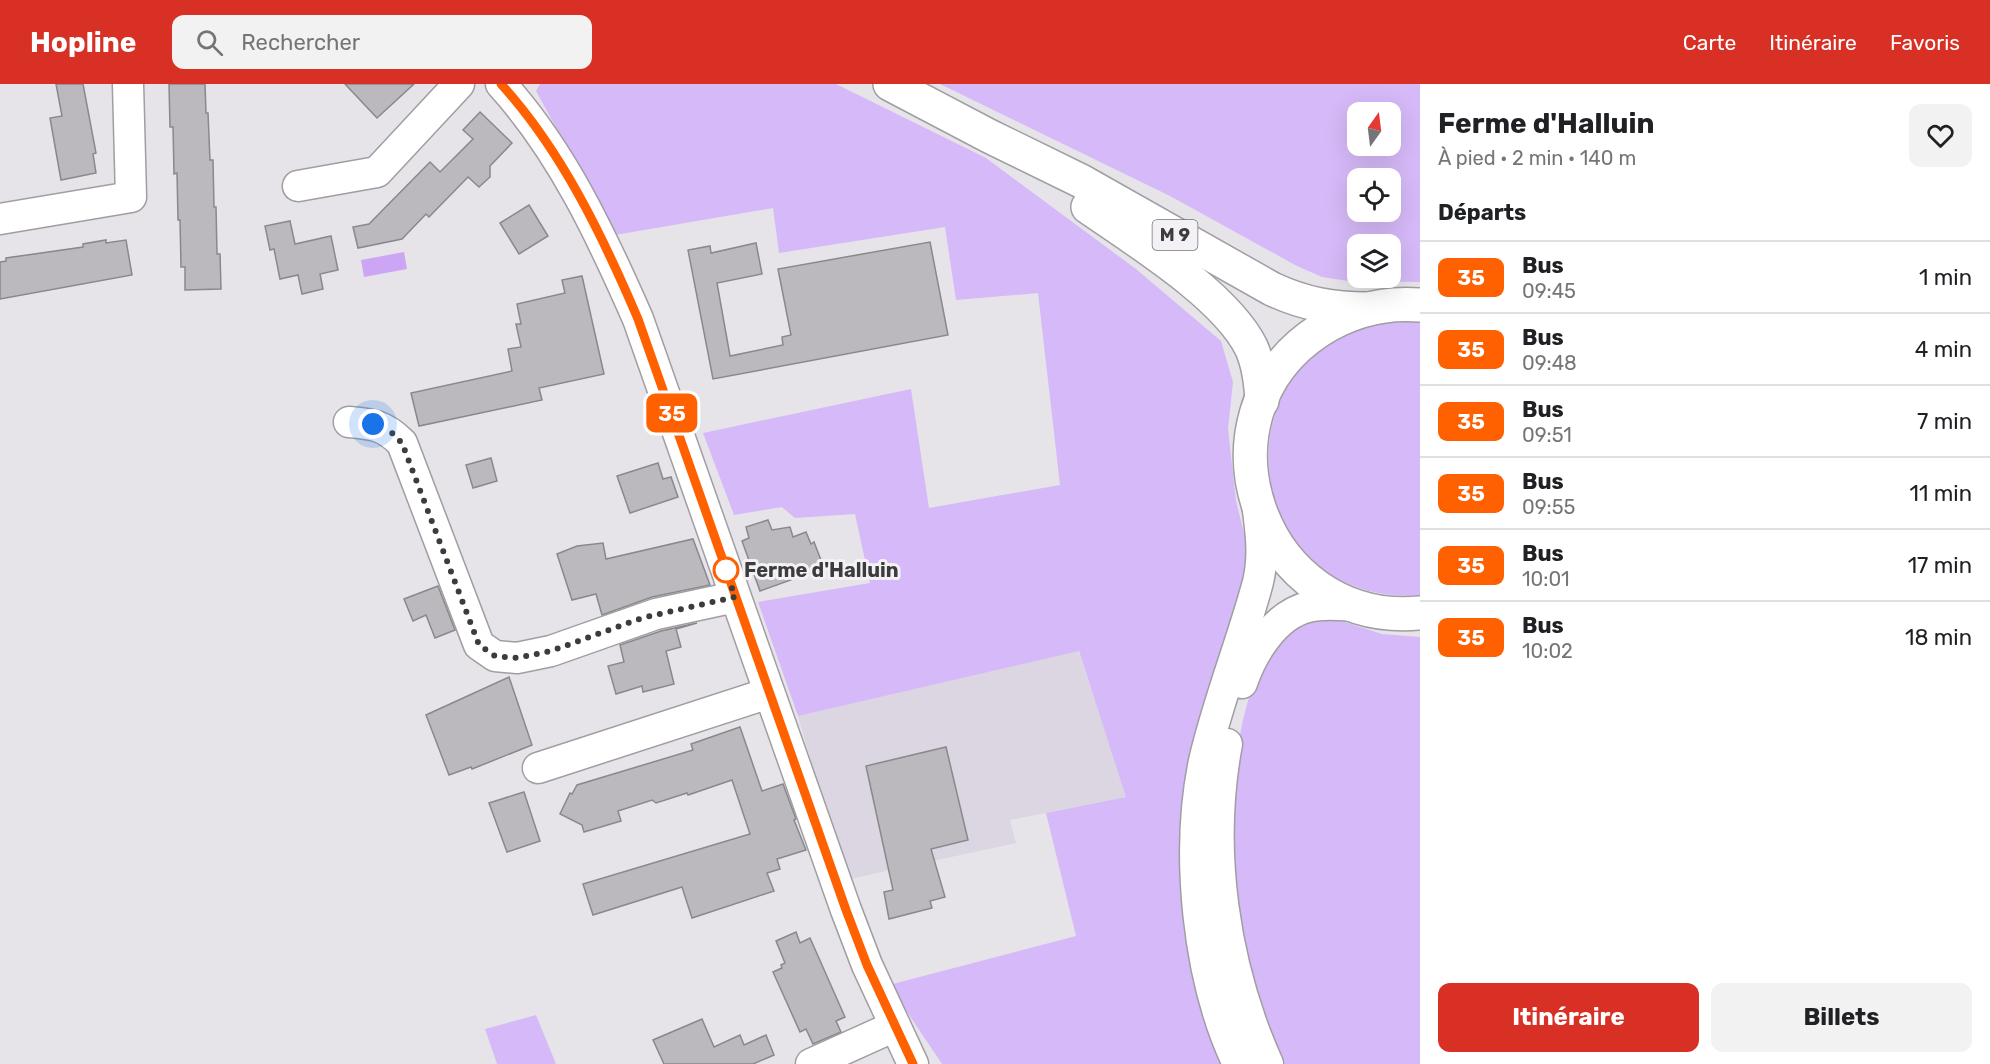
<!DOCTYPE html>
<html lang="fr">
<head>
<meta charset="utf-8">
<style>
	body { margin:0; font-family:Rubik,sans-serif; background:#f2f2f2; color:#202124; height:100vh; display:flex; flex-direction:column; font-size:22px; white-space:nowrap }
	* { box-sizing:border-box; margin:0 }
	p { font-size:20px; color:#757577 }
	.icon { flex:none; width:33px; height:33px; fill:none; stroke:currentColor; stroke-width:2; stroke-linecap:round; stroke-linejoin:round }
	.map { position:relative; flex:1; overflow:hidden }
	.drawer { display:flex; flex-direction:column; background:#fff; width:570px }
	.drawer>* { flex:none }
	.badge { padding:0 12px; border-radius:9px; font-size:21px; line-height:39px }
	.needle { width:39px; rotate:14deg }
	.tools { position:absolute; left:1347px; top:18px; display:grid; gap:12px }
	.tools a { display:grid; place-items:center; width:54px; height:54px; border-radius:12px; background:#fff; box-shadow:0 6px 24px #0002; font-size:30px }
	.you { position:absolute; width:30px; height:30px; margin:-15px; border:4px solid #fff; border-radius:50%; background:#1a73e8; box-shadow:0 0 0 9px #1a73e833 }
	.map>.badge { position:absolute; translate:-50% -50%; box-shadow:0 0 0 3px #fff }
	h2 { padding:0 18px; font-size:22px; line-height:54px }
	.round { display:grid; place-items:center; flex:none; width:63px; height:63px; border-radius:12px; background:#f2f2f2 }
	.head { display:flex; align-items:center; justify-content:space-between; height:102px; padding:0 18px }
	h1 { font-size:28px; font-weight:700; line-height:45px }
	.button { display:flex; gap:12px; margin-top:auto; padding:12px 18px }
	.button a { flex:1; height:69px; border-radius:12px; background:#d93025; color:#fff; font-size:24px; font-weight:700; line-height:69px; text-align:center }
	.button a+a { background:#f2f2f2; color:#202124 }
	ul { padding:0; list-style:none }
	li { display:flex; align-items:center; gap:18px; height:72px; padding:0 18px; border-top:2px solid #e0e0e0 }
	li div { flex:1 }
	li b { display:block; font-size:22px }
	li em { font-style:normal }
	li .badge { min-width:66px; font-weight:700; text-align:center }
	header { display:flex; align-items:center; gap:36px; box-sizing:border-box; height:84px; padding:0 30px; background:#d93025; color:#fff }
	header strong { font-size:28px }
	nav { display:flex; gap:33px; margin-inline-start:auto; font-size:21px }
	.search { width:420px; height:54px; background:#f2f2f2; display:flex; align-items:center; gap:15px; box-sizing:border-box; padding:0 21px; border-radius:12px; color:#757577; font-size:22px }
	main { display:flex; flex:1; min-height:0 }
	.map>svg:first-child { display:block }
	.built { fill:#dbd6e1 }
	.green { fill:#d6b9f8; fill-rule:evenodd }
	.water { fill:#cca5f5 }
	.building { fill:#bbb9bd; stroke:#89888b; stroke-width:1.5 }
	.lines { fill:none; stroke-linecap:round; stroke-linejoin:round }
	.minor-casing { stroke:#a09ea2; stroke-width:33 }
	.highway-casing { stroke:#a09ea2; stroke-width:36 }
	.minor { stroke:#fff; stroke-width:30 }
	.highway { stroke:#fff; stroke-width:33 }
	.line-casing { stroke:#fff; stroke-width:14 }
	.line { stroke:#ff6000; stroke-width:9 }
	.walk { stroke:#3c3c3d; stroke-width:6; stroke-dasharray:0 10.8 }
	.stop-dot { fill:#fff; stroke:#ff6000; stroke-width:3 }
	.labels { text-anchor:middle; dominant-baseline:central; stroke-width:6; stroke-linejoin:round; paint-order:stroke }
	.shield { fill:#f3f1f5; stroke:#737274; stroke-width:1.5 }
	.shield-label { font-size:18px; font-weight:bold; fill:#3c3c3d }
	.stop-label { font-size:20px; font-weight:bold; fill:#3c3c3d; stroke:#f3f1f5; text-anchor:start }
</style>
</head>
<body>
<header>
<strong>Hopline</strong>
<div class="search"><svg class="icon" aria-label="search" viewBox="0 0 24 24"><circle cx="10" cy="10" r="6"/><path d="M15 15l6 6"/></svg>Rechercher</div>
<nav><a>Carte</a><a>Itinéraire</a><a>Favoris</a></nav>
</header>
<main>
<div class="map">
<svg width="1420" height="980" viewBox="0 0 1420 980">
	<rect width="100%" height="100%" fill="#e6e4e8"/>
	<path class="built" d="M1078 566 1127 713 1010 736 1016 759 845 796 798 632Z"/>
	<g class="green">
		<path d="M540 0H836L986 74 1136 185 1221 257 1233 298 1228 345 1236 417 1252 481 1190 709 1228 980H942L889 901 1076 852 1046 729 1126 713 1079 567 798 632 758 518 870 499 855 430 795 434 782 423 734 431 703 349 911 305 929 424 1060 401 1038 209 956 216 945 143 779 169 773 124 615 151 536 7Z"/>
		<path d="M940 0H1420V198L1348 197 1322 193 1297 182 1170 112ZM1390 28V62H1358V28ZM1390 94V128H1358V94ZM1390 160V194H1358V160Z"/>
		<path d="M1400 237 1420 238V511C1233 524 1211 252 1400 237Z"/>
		<path d="M1335 535 1382 550 1420 553V980H1285C1266 939 1249 896 1240 852 1226 775 1223 589 1295 541 1306 534 1322 535 1335 535Z"/>
		<path d="M536 931 556 980H497L485 945Z"/>
	</g>
	<path class="water" d="M404 168 407 185 364 193 361 176Z"/>
	<g class="building">
		<path d="M56 0H83L96 69 93 70 96 89 61 96 50 34 62 32Z"/>
		<path d="M169 0H205L206 29H208L210 76H213L214 123H216L217 170H220L221 205 185 206V183H181L180 136H178L177 89 174 90 173 43H170Z"/>
		<path d="M345 0H414L377 34Z"/>
		<path d="M480 28 512 59 490 82V93L479 103 468 93 429 133 426 130 402 155 358 164 353 143 369 140 430 78 440 88 473 55 463 46Z"/>
		<path d="M529 121 548 152 519 170 500 139Z"/>
		<path d="M290 137 295 160 331 152 338 186 320 190 323 205 302 210 298 191 280 195 274 165 270 166 265 142Z"/>
		<path d="M106 156V159L126 156 132 191 0 215V178L6 177V174L83 163V160Z"/>
		<path d="M930 158 948 251 713 295 688 166 710 162 711 169 756 159 762 190 717 199 730 272 783 261 782 253 791 251 778 185Z"/>
		<path d="M582 192 604 290 539 304 542 316 419 342 411 309 512 287 508 265 521 263 516 240H521L517 220 565 209 562 196Z"/>
		<path d="M491 374 497 397 473 404 466 381Z"/>
		<path d="M658 379 663 395 671 393 678 413 630 429 617 392Z"/>
		<path d="M768 436 772 446 790 443 793 453 806 448 811 460 814 458 824 484 760 507 742 457 749 454 746 443Z"/>
		<path d="M693 455 710 501 652 513 602 531 596 510 572 516 557 470 577 462 603 459 606 475Z"/>
		<path d="M438 502 455 546 435 554 426 531 413 537 404 515Z"/>
		<path d="M697 539 676 545 681 563 666 567 674 600 643 608 642 602 616 610 608 582 624 578 620 561 661 547Z"/>
		<path d="M509 593 532 661 472 685 471 683 449 691 426 631Z"/>
		<path d="M740 643 762 707 783 700 796 735 794 736 806 766 777 775 780 785 767 789 774 807 692 834 682 803 593 831 583 800 750 750 732 696 688 711 687 709 656 719 652 716 618 727 621 737 584 748 582 741 560 730 570 709 572 710 577 701 693 666 691 660Z"/>
		<path d="M946 663 968 756 931 765 945 813 930 817 932 824 889 835 884 808 893 806 866 682Z"/>
		<path d="M524 708 540 757 507 768 489 719Z"/>
		<path d="M796 848 800 859 810 854 845 933 836 937 841 948 813 960 806 945 800 948 773 888 782 884 781 881 785 879 776 857Z"/>
		<path d="M702 935 714 963 740 951 744 961 766 951 774 971 753 980H664L653 956Z"/>
	</g>
	<g class="lines">
		<g class="minor-casing">
			<g id="minor">
				<path d="M501 0C562 67 602 153 638 235L846 826 867 881 913 980"/>
				<path d="M298 102 377 88 459 0"/>
				<path d="M0 135 131 113 128 0"/>
				<path d="M349 338C373 340 384 341 402 359L479 561 495 572 517 574 551 567 656 530 735 513"/>
				<path d="M1242 599C1252 569 1275 531 1308 523 1323 519 1340 521 1355 522"/>
				<path d="M1227 660C1207 766 1224 882 1268 980"/>
				<path d="M538 684 769 609"/>
				<path d="M811 980 895 942"/>
				<path d="M1238 980C1197 895 1185 769 1204 677 1218 616 1242 558 1258 498 1264 473 1261 451 1258 426"/>
			</g>
		</g>
		<g class="highway-casing">
			<g id="highway">
				<path d="M890 0 989 52 1081 97 1272 205C1304 220 1333 225 1368 225"/>
				<path d="M1088 123C1137 157 1225 211 1251 263 1259 280 1261 298 1262 317"/>
				<path d="M1420 221C1384 218 1350 227 1320 246 1186 332 1260 544 1420 529"/>
			</g>
		</g>
		<use href="#minor" class="minor"/>
		<use href="#highway" class="highway"/>
	</g>
	<g class="lines">
		<g class="line-casing">
			<path id="line" d="M501 0C562 67 603 153 638 235L846 826 867 881 913 980"/>
		</g>
		<use href="#line" class="line"/>
		<path class="walk" d="M373 340 390 347 402 359 479 561 495 572 517 574 551 567 642 534 735 513 725 484 726 486"/>
	</g>
	<circle class="stop-dot" cx="726" cy="486" r="12"/>
	<g class="labels">
		<rect class="shield" x="1152.5" y="136" width="45" height="30" rx="4.5"/>
		<g class="shield-label">
			<text x="1175" y="151">M 9</text>
		</g>
		<g class="stop-label">
			<text x="744" y="486">Ferme d'Halluin</text>
		</g>
	</g>
</svg>
<div class="tools">
<a><svg class="needle" viewBox="-14 -14 28 28"><path d="M0-13l5 13h-10z" fill="#e53935"/><path d="M0 13l5-13h-10z" fill="#757577"/></svg></a>
<a><svg class="icon" aria-label="locate" viewBox="0 0 24 24"><circle cx="12" cy="12" r="6"/><path d="M12 2v4M12 18v4M2 12h4M18 12h4"/></svg></a>
<a><svg class="icon" aria-label="layers" viewBox="0 0 24 24"><path d="M12 4l9 5-9 5-9-5zM3 14l9 5 9-5"/></svg></a>
</div>
<div class="you" style="left:373px;top:340px"></div>
<b class="badge" style="left:672px;top:329px;background:#ff6000;color:#fff">35</b>
</div>
<section class="drawer">
<div class="head"><div><h1>Ferme d'Halluin</h1><p>À pied · 2 min · 140 m</p></div><a class="round"><svg class="icon" aria-label="heart" viewBox="0 0 24 24"><path d="M12 20l-8-8c-3-5 5-10 8-4 3-6 11-1 8 4z"/></svg></a></div>
<h2>Départs</h2>
<ul>
<li><span class="badge" style="background:#ff6000;color:#fff">35</span><div><b>Bus</b><p>09:45</p></div><em>1 min</em></li>
<li><span class="badge" style="background:#ff6000;color:#fff">35</span><div><b>Bus</b><p>09:48</p></div><em>4 min</em></li>
<li><span class="badge" style="background:#ff6000;color:#fff">35</span><div><b>Bus</b><p>09:51</p></div><em>7 min</em></li>
<li><span class="badge" style="background:#ff6000;color:#fff">35</span><div><b>Bus</b><p>09:55</p></div><em>11 min</em></li>
<li><span class="badge" style="background:#ff6000;color:#fff">35</span><div><b>Bus</b><p>10:01</p></div><em>17 min</em></li>
<li><span class="badge" style="background:#ff6000;color:#fff">35</span><div><b>Bus</b><p>10:02</p></div><em>18 min</em></li>
</ul>
<div class="button"><a>Itinéraire</a><a>Billets</a></div>
</section>
</main>
</body>
</html>
